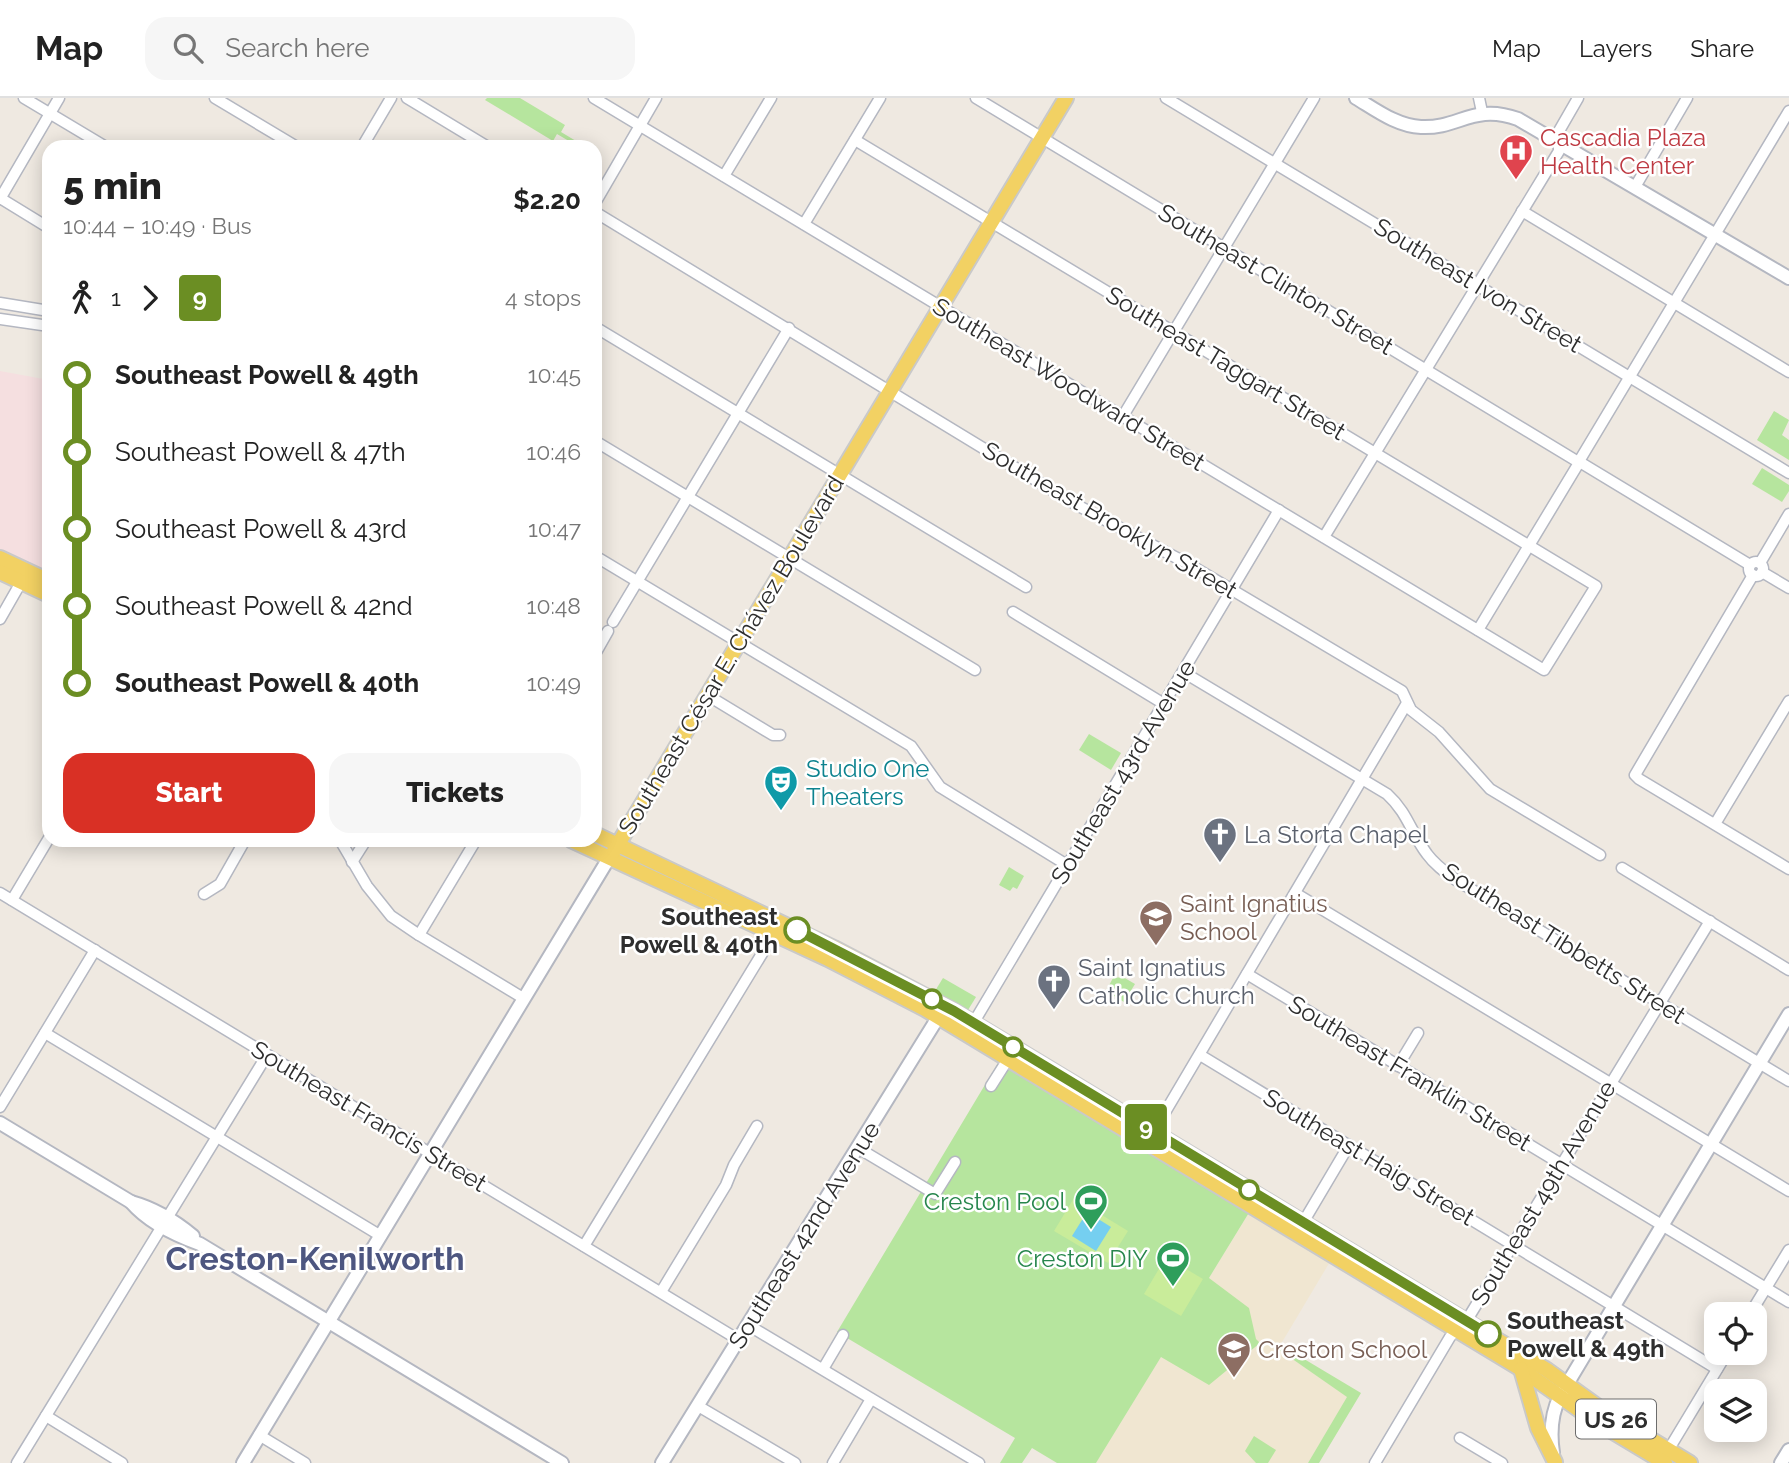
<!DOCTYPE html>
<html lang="en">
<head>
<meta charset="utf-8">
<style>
	body { margin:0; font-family:Raleway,sans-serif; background:#f6f6f6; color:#222; height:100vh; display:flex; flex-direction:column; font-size:26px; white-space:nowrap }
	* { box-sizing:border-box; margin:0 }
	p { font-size:23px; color:#767676 }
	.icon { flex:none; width:38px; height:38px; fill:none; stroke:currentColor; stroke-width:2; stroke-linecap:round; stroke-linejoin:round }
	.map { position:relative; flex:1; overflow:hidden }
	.panel { position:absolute; left:42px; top:42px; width:560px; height:707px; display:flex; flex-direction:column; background:#fff; border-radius:21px; box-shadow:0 4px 18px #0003 }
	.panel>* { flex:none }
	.badge { padding:0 14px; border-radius:5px; font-size:24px; line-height:46px }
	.tools { position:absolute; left:1704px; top:1204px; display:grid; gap:14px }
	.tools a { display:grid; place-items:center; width:63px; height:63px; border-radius:14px; background:#fff; box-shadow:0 4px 18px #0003; font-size:35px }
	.map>.badge { position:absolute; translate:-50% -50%; box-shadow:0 0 0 4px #fff }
	.legs { display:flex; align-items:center; gap:10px; height:77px; padding:0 21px; font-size:23px }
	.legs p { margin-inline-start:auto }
	.overview { display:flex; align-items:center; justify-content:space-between; height:119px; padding:0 21px }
	h1 { font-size:38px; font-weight:800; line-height:52px }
	.cta { display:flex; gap:14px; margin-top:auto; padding:14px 21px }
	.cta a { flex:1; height:80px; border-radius:21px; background:#d93025; color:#fff; font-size:28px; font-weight:800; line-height:80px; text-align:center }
	.cta a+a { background:#f6f6f6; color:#222 }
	ul { padding:0 21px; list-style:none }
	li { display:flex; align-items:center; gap:24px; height:77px; font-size:26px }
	li i { display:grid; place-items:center; width:10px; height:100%; margin:0 9px; background:currentColor }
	li i::after { content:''; width:18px; height:18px; margin:-9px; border:5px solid; border-radius:50%; background:#fff }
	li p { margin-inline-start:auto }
	li:first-child i { background:linear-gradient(#0000 50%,currentColor 0) }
	li:last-child i { background:linear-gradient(currentColor 50%,#0000 0) }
	header { display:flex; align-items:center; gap:42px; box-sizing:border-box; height:98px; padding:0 35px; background:#fff; border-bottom:2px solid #e0e0e0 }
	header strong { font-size:33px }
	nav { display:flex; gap:38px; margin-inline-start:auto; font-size:24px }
	.search { width:490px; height:63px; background:#f6f6f6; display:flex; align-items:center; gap:18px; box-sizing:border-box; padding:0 24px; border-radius:21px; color:#767676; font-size:26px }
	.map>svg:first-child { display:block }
	.education { fill:#f0e6d1 }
	.medical { fill:#f5dfe0 }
	.green { fill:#b6e59e }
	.pitch { fill:#c9ec9a }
	.water { fill:#75cff0 }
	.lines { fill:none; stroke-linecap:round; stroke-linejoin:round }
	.street-casing { stroke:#b4b7c1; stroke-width:13 }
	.secondary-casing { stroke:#b4b7c1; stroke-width:16 }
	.primary-casing { stroke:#c9c9c9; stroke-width:18 }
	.street { stroke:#fff; stroke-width:10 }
	.secondary { stroke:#fff; stroke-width:12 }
	.primary { stroke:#f2d163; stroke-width:14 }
	.line-1-casing { stroke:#fff; stroke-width:16 }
	.line-1 { stroke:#6b8e23; stroke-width:10 }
	.stop-1-dot { fill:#fff; stroke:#6b8e23; stroke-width:3.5 }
	.labels { text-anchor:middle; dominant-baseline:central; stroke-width:5; stroke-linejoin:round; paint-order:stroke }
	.shield { fill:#fff; stroke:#6d6d6d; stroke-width:2 }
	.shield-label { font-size:23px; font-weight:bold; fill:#2e2e2e }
	.health-label { font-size:24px; fill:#be3a42; stroke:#fff; text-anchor:start }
	.street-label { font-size:24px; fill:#2e2e2e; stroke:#fff }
	.culture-label { font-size:24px; fill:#0d838f; stroke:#fff; text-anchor:start }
	.worship-label { font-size:24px; fill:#5b616d; stroke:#fff; text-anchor:start }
	.education-label { font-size:24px; fill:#785e54; stroke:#fff; text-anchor:start }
	.stop-label { font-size:24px; font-weight:bold; fill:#2e2e2e; stroke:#fff; text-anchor:end }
	.leisure-label { font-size:24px; fill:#27864d; stroke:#fff; text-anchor:end }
	.district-label { font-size:32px; font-weight:bold; fill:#4d5680; stroke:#fff }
</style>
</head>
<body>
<header>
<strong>Map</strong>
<div class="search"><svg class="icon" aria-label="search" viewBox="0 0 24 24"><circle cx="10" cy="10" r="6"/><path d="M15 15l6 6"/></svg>Search here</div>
<nav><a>Map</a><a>Layers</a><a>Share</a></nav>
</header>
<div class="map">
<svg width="1789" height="1365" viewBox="0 0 1789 1365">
	<rect width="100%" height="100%" fill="#efe9e1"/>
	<path class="education" d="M1250 1113 1331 1162 1278 1251 1348 1299 1308 1365H1096Z"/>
	<path class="medical" d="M0 273 49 282V476L0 453Z"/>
	<g class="green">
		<path d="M487 0H520L565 27 561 34 586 49H579L557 36 553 43 485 2Z"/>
		<path d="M1774 313 1789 322 1782 337 1789 342V362L1757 342Z"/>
		<path d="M1762 370 1789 387V393L1782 404 1752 386Z"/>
		<path d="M1089 636 1121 655 1111 672 1079 652Z"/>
		<path d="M1009 769 1024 778 1017 791 1013 789 1010 793 999 787Z"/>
		<path d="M1123 879 1135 886 1124 904 1106 893 1113 880Z"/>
		<path d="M943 880 976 899 968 912 935 893Z"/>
		<path d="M998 965 1086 1014 1250 1113 1209 1180 1249 1210 1256 1241 1260 1245 1209 1287 1161 1259 1096 1365H1057L1032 1350 1022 1365H1000L1015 1340 837 1234Z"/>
		<path d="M1279 1246 1361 1295 1319 1365H1308L1347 1299 1278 1251Z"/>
		<path d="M1254 1338 1276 1352 1268 1365H1256L1245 1353Z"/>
	</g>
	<g class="pitch">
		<path d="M1074 1100 1128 1133 1108 1165 1054 1133Z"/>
		<path d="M1166 1159 1203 1181 1181 1218 1144 1196Z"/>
	</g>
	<path class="water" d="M1087 1114 1111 1129 1096 1153 1072 1138Z"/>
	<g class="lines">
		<g class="street-casing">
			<g id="street">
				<path d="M24 0 106 49"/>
				<path d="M215 0 297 49"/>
				<path d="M407 0 488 49"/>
				<path d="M594 0 1544 572 1596 488 855 42"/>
				<path d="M976 0 1575 362"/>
				<path d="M1166 0 1789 375"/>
				<path d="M1479 0 1482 14"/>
				<path d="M362 49 391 0"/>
				<path d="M724 78 771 0"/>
				<path d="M1635 89 1687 0"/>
				<path d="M0 100 49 130"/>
				<path d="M0 101 59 0"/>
				<path d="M595 105 656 0"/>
				<path d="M1522 113 1789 274"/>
				<path d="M595 114 1075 406 1192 468 1402 593 1411 612 1439 634 1490 691 1600 757"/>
				<path d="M804 126 880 0"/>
				<path d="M0 205 49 213"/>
				<path d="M0 221 49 228"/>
				<path d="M595 229 1026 489"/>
				<path d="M1123 318 1314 0"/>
				<path d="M595 343 975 572"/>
				<path d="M1581 360 1789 13"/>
				<path d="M1583 366 1750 467"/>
				<path d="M1324 439 1559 53V33L1578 0"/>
				<path d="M595 458 911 648 940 689 1067 767"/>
				<circle cx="1756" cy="471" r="7"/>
				<path d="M1760 465 1789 416"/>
				<path d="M1762 474 1789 490"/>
				<path d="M1753 477 1635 677 1639 681 1789 771"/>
				<path d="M1013 514 1164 606"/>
				<path d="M0 521 24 479"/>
				<path d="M613 524 789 230"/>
				<path d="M1478 532 1577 368"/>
				<path d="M595 556 608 533"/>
				<path d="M1183 574 1387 696C1408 715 1411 735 1427 756 1435 767 1445 774 1456 782L1789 983"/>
				<path d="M707 597 773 637H780"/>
				<path d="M1715 726 1789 603"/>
				<path d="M340 742 367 788 391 818 419 837 523 900"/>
				<path d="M352 764 366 742"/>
				<path d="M1622 770 1789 872"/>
				<path d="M0 795 739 1242"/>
				<path d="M1295 795 1789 1093"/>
				<path d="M204 796 220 786 245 742"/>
				<path d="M12 802 49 740"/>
				<path d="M419 837 476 742"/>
				<path d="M1247 876 1789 1204"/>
				<path d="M971 929 1279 412"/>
				<path d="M45 935 381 1138"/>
				<path d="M1200 957 1717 1271"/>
				<path d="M1398 968 1418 935"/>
				<path d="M991 988 1010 958"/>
				<path d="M0 1009 95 852"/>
				<path d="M1151 1038 1407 605"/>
				<path d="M858 1050 935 1096 955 1064"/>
				<path d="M1301 1128 1349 1047"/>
				<path d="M584 1148 777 831"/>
				<path d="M661 1194 726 1087 734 1067 757 1028"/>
				<path d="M1750 1216 1789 1152"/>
				<path d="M748 1227 979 1365"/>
				<path d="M823 1271 843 1237"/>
				<path d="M698 1308 795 1365"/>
				<path d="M46 1318 122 1365"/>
				<path d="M259 1337 305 1365"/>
				<path d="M1460 1340 1502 1365"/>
				<path d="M1666 1356 1727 1255"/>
				<path d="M17 1365 267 957"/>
				<path d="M833 1365 871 1301"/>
				<path d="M1375 1365 1450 1239 1470 1217 1710 823"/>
			</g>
		</g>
		<g class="secondary-casing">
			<g id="secondary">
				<path d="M1356 0C1376 12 1397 28 1421 29 1459 31 1473 5 1518 21L1789 180"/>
				<path d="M0 1025 131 1104C153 1110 175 1123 193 1138"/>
				<path d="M131 1104C148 1124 175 1137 200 1146L562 1365"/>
				<path d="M1553 1355C1550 1335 1551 1316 1560 1298L1789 916"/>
				<path d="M243 1365 609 760"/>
				<path d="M662 1365 942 913"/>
				<path d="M1781 1365 1789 1352"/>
			</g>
		</g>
		<g class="primary-casing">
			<g id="primary">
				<path d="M0 460 49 483"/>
				<path d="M0 474 49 497"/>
				<path d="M595 736 834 850 954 913 1547 1272 1604 1313 1690 1365"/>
				<path d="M571 742 828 861 925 911 1521 1271 1595 1323 1665 1365"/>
				<path d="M614 753 1066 0"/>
				<path d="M1521 1271 1538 1330 1555 1364"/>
			</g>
		</g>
		<use href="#street" class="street"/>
		<use href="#secondary" class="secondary"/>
		<use href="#primary" class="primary"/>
	</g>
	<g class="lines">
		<g class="line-1-casing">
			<path id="line-1" d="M797 832 954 913 1488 1236"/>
		</g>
		<use href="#line-1" class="line-1"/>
	</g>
	<defs>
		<g id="hospital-pin" transform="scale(1.75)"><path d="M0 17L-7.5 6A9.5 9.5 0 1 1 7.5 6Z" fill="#e0444e" stroke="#fff"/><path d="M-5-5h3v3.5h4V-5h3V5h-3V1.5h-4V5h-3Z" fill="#fff"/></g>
		<g id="theatre-pin" transform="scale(1.75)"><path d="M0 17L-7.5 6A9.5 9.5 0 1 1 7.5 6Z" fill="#0f9aa8" stroke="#fff"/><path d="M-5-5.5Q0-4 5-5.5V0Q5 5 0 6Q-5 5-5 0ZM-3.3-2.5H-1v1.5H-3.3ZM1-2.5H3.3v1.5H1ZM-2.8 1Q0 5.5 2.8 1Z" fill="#fff"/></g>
		<g id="church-pin" transform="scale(1.75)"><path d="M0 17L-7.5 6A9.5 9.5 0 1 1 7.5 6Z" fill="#6b7280" stroke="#fff"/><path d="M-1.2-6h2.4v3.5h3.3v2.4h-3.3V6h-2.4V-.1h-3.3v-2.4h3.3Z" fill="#fff"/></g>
		<g id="school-pin" transform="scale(1.75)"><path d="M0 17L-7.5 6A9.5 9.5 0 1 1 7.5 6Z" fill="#8d6e63" stroke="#fff"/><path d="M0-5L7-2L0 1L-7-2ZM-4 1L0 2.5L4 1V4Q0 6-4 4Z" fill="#fff"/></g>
		<g id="stadium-pin" transform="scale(1.75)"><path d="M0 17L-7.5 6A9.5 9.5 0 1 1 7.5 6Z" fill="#2e9e5b" stroke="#fff"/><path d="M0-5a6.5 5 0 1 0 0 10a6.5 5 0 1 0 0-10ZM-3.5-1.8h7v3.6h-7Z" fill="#fff"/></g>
	</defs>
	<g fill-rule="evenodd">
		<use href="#hospital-pin" x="1516" y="53"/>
		<use href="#theatre-pin" x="781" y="684"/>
		<use href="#church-pin" x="1220" y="736"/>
		<use href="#school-pin" x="1156" y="819"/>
		<use href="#church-pin" x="1054" y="883"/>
		<use href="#stadium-pin" x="1091" y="1103"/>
		<use href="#stadium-pin" x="1173" y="1160"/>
		<use href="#school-pin" x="1234" y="1251"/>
	</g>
	<g class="stop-1-dot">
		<circle cx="797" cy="832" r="12"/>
		<circle cx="932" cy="901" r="9"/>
		<circle cx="1013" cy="949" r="9"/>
		<circle cx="1249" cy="1092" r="9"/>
		<circle cx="1488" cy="1236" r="12"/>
	</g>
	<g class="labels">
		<rect class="shield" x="1576" y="1301.5" width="80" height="39" rx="5"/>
		<g class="shield-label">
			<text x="1616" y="1321">US 26</text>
		</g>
		<g class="health-label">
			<text x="1540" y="39">Cascadia Plaza<tspan x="1540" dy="28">Health Center</tspan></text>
		</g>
		<g class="street-label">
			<text transform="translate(1276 181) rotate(31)">Southeast Clinton Street</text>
			<text transform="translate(1478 187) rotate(31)">Southeast Ivon Street</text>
			<text transform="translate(1226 265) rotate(31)">Southeast Taggart Street</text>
			<text transform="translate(1069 286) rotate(31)">Southeast Woodward Street</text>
			<text transform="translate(1110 422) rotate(30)">Southeast Brooklyn Street</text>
			<text transform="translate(731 557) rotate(-59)">Southeast César E. Chávez Boulevard</text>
			<text transform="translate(1123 674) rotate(-59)">Southeast 43rd Avenue</text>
			<text transform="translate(1564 845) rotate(32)">Southeast Tibbetts Street</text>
			<text transform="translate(1410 975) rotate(31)">Southeast Franklin Street</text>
			<text transform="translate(369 1018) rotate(31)">Southeast Francis Street</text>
			<text transform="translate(1369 1059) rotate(31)">Southeast Haig Street</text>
			<text transform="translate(1543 1095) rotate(-59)">Southeast 49th Avenue</text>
			<text transform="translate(804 1137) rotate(-58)">Southeast 42nd Avenue</text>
		</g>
		<g class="culture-label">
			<text x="806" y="670">Studio One<tspan x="806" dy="28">Theaters</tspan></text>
		</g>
		<g class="worship-label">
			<text x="1244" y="736">La Storta Chapel</text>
			<text x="1078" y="869">Saint Ignatius<tspan x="1078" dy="28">Catholic Church</tspan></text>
		</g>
		<g class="education-label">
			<text x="1180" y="805">Saint Ignatius<tspan x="1180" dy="28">School</tspan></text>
			<text x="1258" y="1251">Creston School</text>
		</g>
		<g class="stop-label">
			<text x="778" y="818">Southeast<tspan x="778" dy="28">Powell &amp; 40th</tspan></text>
			<text x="1507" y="1222" text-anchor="start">Southeast<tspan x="1507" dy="28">Powell &amp; 49th</tspan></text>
		</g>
		<g class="leisure-label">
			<text x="1066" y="1103">Creston Pool</text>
			<text x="1148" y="1160">Creston DIY</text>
		</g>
		<g class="district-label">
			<text x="315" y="1160">Creston-Kenilworth</text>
		</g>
	</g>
</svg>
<div class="tools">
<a><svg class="icon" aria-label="locate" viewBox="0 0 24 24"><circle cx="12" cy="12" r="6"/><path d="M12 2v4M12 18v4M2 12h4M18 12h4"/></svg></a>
<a><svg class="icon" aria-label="layers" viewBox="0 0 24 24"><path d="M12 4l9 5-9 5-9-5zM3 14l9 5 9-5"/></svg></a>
</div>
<b class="badge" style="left:1146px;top:1029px;background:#6b8e23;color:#fff">9</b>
<section class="panel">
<div class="overview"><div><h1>5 min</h1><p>10:44 – 10:49 · Bus</p></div><b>$2.20</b></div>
<div class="legs"><svg class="icon" aria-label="walk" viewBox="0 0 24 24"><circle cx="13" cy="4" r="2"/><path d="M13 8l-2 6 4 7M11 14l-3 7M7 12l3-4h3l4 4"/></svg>1<svg class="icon" aria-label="forward" viewBox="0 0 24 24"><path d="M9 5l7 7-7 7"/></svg><b class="badge" style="background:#6b8e23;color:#fff">9</b><p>4 stops</p></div>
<ul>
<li><i style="color:#6b8e23"></i><b>Southeast Powell &amp; 49th</b><p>10:45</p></li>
<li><i style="color:#6b8e23"></i><span>Southeast Powell &amp; 47th</span><p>10:46</p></li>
<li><i style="color:#6b8e23"></i><span>Southeast Powell &amp; 43rd</span><p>10:47</p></li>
<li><i style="color:#6b8e23"></i><span>Southeast Powell &amp; 42nd</span><p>10:48</p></li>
<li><i style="color:#6b8e23"></i><b>Southeast Powell &amp; 40th</b><p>10:49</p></li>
</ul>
<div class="cta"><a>Start</a><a>Tickets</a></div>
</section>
</div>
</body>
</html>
